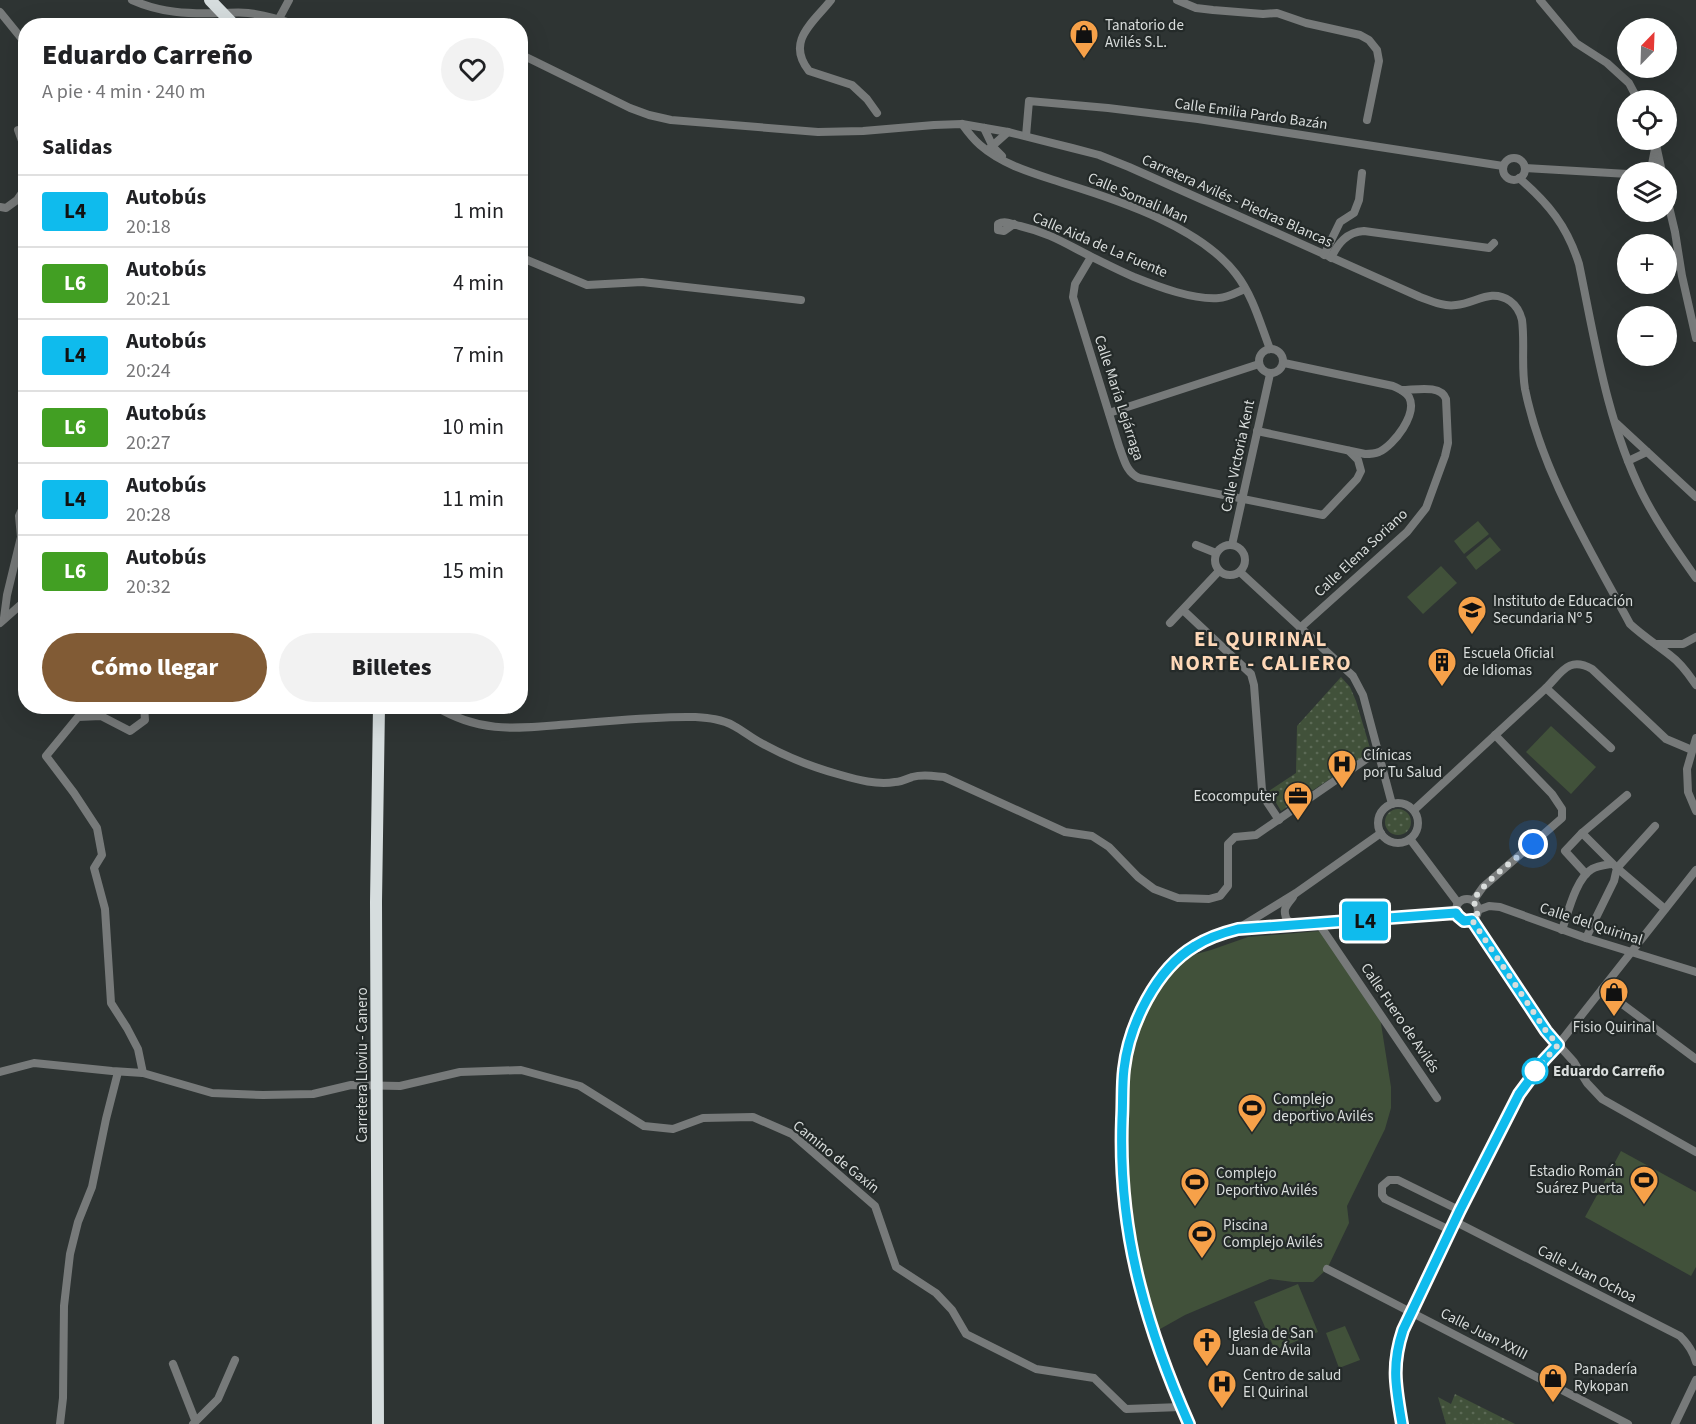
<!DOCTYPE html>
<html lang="es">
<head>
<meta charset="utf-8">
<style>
	body { margin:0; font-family:"Source Sans 3",sans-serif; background:#f2f2f2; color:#202124; height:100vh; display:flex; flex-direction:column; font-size:22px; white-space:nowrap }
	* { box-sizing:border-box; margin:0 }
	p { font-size:20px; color:#757577 }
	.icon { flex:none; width:33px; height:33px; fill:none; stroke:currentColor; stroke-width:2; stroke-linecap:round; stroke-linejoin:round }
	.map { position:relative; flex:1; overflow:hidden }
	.details { position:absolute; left:18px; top:18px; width:510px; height:696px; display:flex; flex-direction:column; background:#fff; border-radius:24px; box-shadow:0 6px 24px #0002 }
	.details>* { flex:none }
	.badge { padding:0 12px; border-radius:4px; font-size:21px; line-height:39px }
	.needle { width:39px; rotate:23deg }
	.buttons { position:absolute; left:1617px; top:18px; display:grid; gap:12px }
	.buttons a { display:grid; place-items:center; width:60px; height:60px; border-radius:50%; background:#fff; box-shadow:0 6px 24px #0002; font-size:30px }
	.you { position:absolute; width:30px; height:30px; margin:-15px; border:4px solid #fff; border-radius:50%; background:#1a73e8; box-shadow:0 0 0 9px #1a73e833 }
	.map>.badge { position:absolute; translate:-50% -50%; box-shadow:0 0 0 3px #fff }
	h2 { padding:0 24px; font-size:22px; line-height:54px }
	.round { display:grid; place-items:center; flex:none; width:63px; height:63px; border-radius:32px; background:#f2f2f2 }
	.summary { display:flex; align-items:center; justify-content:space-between; height:102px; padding:0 24px }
	h1 { font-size:28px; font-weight:800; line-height:45px }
	.cta { display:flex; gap:12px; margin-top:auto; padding:12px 24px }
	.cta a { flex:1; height:69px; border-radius:36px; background:#815b35; color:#fff; font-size:24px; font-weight:800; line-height:69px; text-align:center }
	.cta a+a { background:#f2f2f2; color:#202124 }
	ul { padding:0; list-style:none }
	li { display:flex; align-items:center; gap:18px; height:72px; padding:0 24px; border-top:2px solid #e0e0e0 }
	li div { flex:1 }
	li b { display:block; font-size:22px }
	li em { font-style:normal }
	li .badge { min-width:66px; font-weight:700; text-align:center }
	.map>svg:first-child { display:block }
	.grass { fill:url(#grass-dots) }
	.pitch { fill:#41513a }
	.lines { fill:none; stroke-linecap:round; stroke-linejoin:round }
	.minor { stroke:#777a7a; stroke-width:8 }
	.highway { stroke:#d6ddde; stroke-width:12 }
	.line-casing { stroke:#fff; stroke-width:14 }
	.line { stroke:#0fbbed; stroke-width:9 }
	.walk { stroke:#d9dddc; stroke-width:6; stroke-dasharray:0 10.8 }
	.stop-dot { fill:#fff; stroke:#0fbbed; stroke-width:3 }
	.labels { text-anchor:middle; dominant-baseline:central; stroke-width:4.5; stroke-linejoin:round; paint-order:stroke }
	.poi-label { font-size:15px; fill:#d9dddc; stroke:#242a29; text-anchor:start }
	.street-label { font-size:15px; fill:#d9dddc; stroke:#242a29 }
	.stop-label { font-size:15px; font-weight:bold; fill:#d9dddc; stroke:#242a29; text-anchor:start }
	.district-label { font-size:21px; font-weight:bold; letter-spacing:1.5px; fill:#fed8b8; stroke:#242a29 }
</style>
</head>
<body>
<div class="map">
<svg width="1696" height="1424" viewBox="0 0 1696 1424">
	<defs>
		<pattern id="grass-dots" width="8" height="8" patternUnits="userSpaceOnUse" patternTransform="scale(1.5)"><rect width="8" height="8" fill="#41513a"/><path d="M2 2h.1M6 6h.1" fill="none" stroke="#5c6a56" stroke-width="1.8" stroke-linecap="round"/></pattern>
	</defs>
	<rect width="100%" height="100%" fill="#2e3433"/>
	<g class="grass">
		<path d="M1341 677 1350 687 1356 701 1370 748 1365 756 1281 811 1269 791 1296 773 1297 726Z"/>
		<circle cx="1398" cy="822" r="13"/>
		<path d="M1455 1394 1515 1424H1446L1438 1397 1451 1404Z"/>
	</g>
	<g class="pitch">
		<path d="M1478 521 1489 534 1464 554 1454 541Z"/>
		<path d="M1490 537 1501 550 1476 570 1466 557Z"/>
		<path d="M1441 566 1457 583 1423 614 1407 597Z"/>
		<path d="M1551 726 1596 767 1571 794 1526 752Z"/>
		<path d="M1320 931 1379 1011 1391 1087V1108L1385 1129 1347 1206 1349 1223 1327 1269 1313 1282H1293L1270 1279 1185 1315 1153 1333 1139 1285 1123 1180 1124 1069 1148 996 1178 959 1211 950 1248 937Z"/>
		<path d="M1621 1151 1696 1192V1267L1691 1276 1585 1217Z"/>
		<path d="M1298 1284 1318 1332 1275 1350 1254 1302Z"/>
		<path d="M1345 1326 1360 1360 1339 1368 1326 1333Z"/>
	</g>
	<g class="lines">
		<g class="minor">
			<path d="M132 0C161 13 188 14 220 13 229 13 239 12 248 13 265 15 282 20 299 26"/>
			<path d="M831 0C814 22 785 41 809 71L852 85 867 99 877 113"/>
			<path d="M1177 0 1196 8 1213 10 1263 14 1277 13 1306 23 1360 35 1369 40 1377 50 1379 61 1367 120"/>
			<path d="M1540 0 1576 43 1607 63 1629 83 1638 100"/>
			<path d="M0 12 26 44"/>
			<path d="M275 26 289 0"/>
			<path d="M520 54 630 108 649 115 671 120 818 132 863 131 934 125 962 124 1008 132 1072 148 1099 155 1129 167 1420 297C1431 301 1444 307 1456 305 1476 303 1491 288 1510 301 1517 306 1520 312 1522 320 1525 343 1521 366 1525 389 1542 473 1590 549 1630 624 1643 636 1657 645 1671 656 1682 664 1689 675 1696 685"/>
			<path d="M962 124C967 131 973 139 980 145 1004 166 1036 174 1066 184 1121 201 1201 228 1236 274 1253 296 1260 323 1270 349"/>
			<path d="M984 128 993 147 1002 156"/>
			<path d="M18 130 22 141 26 142"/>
			<path d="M1026 136 1029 101 1108 108 1198 119 1503 166"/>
			<path d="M1655 140 1662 172"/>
			<path d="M990 148 1008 132"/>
			<circle cx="1514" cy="169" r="11"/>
			<path d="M1525 168 1628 174"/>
			<path d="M1645 172 1652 164 1655 149"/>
			<path d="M1519 178C1549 204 1567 226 1579 264 1595 341 1607 422 1642 493 1657 523 1677 551 1696 578"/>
			<path d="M1666 194 1675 232 1682 276 1696 338"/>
			<path d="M0 207 6 208 17 200 26 187"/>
			<path d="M1014 224 1004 231 998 230V224C1005 220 1012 224 1020 226 1050 233 1066 244 1092 257 1106 264 1120 271 1134 277 1159 287 1193 300 1219 298 1228 298 1237 292 1245 289"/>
			<path d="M1324 255 1340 222 1354 213 1359 200 1362 173"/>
			<path d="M520 257 587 285 642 282 801 300"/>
			<path d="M1091 257 1075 284 1073 297 1119 446C1124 459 1126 472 1139 478L1323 515 1357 479 1361 471 1358 460 1349 451"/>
			<path d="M1331 258C1338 243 1347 232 1364 231L1489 248 1494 243"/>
			<circle cx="1271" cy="361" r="12"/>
			<path d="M1109 413 1259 364"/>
			<path d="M1616 423 1696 497"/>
			<path d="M1257 431 1365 454C1370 454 1374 454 1379 452 1394 445 1418 414 1409 397 1405 391 1399 389 1393 386L1284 363"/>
			<path d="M1628 461 1647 452"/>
			<circle cx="1230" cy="560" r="15"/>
			<path d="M1196 545 1216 553"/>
			<path d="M1232 545 1270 374"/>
			<path d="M1240 572 1353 676 1363 695 1392 804"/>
			<path d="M1183 610 1251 674 1254 685 1262 790 1267 802 1279 820"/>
			<path d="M4 618 7 595 21 537 19 516 26 501"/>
			<path d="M0 623 26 600"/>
			<path d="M1170 623 1219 571"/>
			<path d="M1300 628 1407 532 1426 508 1445 456 1448 443 1446 399C1441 384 1415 390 1402 390"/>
			<path d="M1656 644H1683L1696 637"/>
			<path d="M1546 688C1562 672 1569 656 1592 669L1666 739 1692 750"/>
			<path d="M435 706C482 735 520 728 572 724 613 721 654 716 695 717 708 718 722 719 734 726 745 732 754 740 765 745 789 758 815 768 841 775 858 780 877 785 895 782 901 782 907 779 912 777 923 774 933 776 944 777L1065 832 1092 836 1109 847 1138 877 1154 889 1178 898 1209 899 1220 896 1228 886V844L1235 837 1256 835 1378 751"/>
			<path d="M1696 738 1687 769 1688 792 1696 811"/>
			<circle cx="1398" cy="823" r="20"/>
			<path d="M1414 810 1546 688 1611 748"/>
			<path d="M1655 826 1617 868 1665 909"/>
			<path d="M1582 833 1627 795"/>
			<path d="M1410 839 1458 903"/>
			<path d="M1586 874 1565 851 1582 833 1617 868 1614 881 1586 938"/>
			<path d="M1293 897C1286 906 1282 909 1287 920L1296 925"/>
			<circle cx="1467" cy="910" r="11"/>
			<path d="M1473 901 1483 887 1562 818V809L1552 794 1495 735"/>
			<path d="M1478 910 1489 906 1500 907 1586 938 1696 972"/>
			<path d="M1472 920 1546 1031 1574 1062 1587 1083 1602 1099 1696 1152"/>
			<path d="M1319 924 1437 1098"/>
			<path d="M1239 928 1296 893 1381 833"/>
			<path d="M1562 930C1568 913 1576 878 1592 869 1597 866 1605 865 1611 864"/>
			<path d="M1602 989 1696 1059"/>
			<path d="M0 1072 34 1063 112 1071 143 1073 212 1093 263 1095 313 1094 351 1085 400 1086 460 1072 521 1070 580 1086 644 1126 673 1129 703 1118 753 1117 792 1134 875 1206 896 1267 936 1293 952 1310 966 1334 1036 1369 1094 1378 1126 1409 1181 1407"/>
			<path d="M143 1073 138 1049 127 1028 111 1003 105 909 94 868 102 855 97 828 74 793 46 756 78 717 101 716 130 731 145 720 144 706"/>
			<path d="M1454 1221 1680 1336C1688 1344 1693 1351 1696 1362"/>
			<path d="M1450 1230 1385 1199 1382 1195V1186L1389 1180H1398L1459 1210"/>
			<path d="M1327 1269 1628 1424"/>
			<path d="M173 1364 195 1420"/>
			<path d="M60 1424 63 1398 64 1306 70 1254 78 1222 92 1187 106 1119 118 1072"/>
			<path d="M193 1424 218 1399 235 1360"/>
			<path d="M1189 1424C1169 1379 1150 1331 1139 1283 1126 1228 1120 1173 1122 1116 1123 1100 1122 1082 1124 1066 1133 1013 1161 960 1212 936 1241 923 1288 926 1320 924 1366 921 1411 917 1456 913"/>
			<path d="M1402 1424C1396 1388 1391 1366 1403 1330L1459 1210 1519 1094 1544 1060 1558 1045 1696 870"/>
			<path d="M1675 1424 1696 1380"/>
		</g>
		<g class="highway">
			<path d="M210 0 235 26"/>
			<path d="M378 1424 376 902 379 706"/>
		</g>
	</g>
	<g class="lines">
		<g class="line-casing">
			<path id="line" d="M1189 1424C1169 1379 1152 1333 1140 1286 1126 1232 1120 1175 1122 1119 1123 1102 1122 1085 1124 1069 1129 1025 1156 969 1195 946 1209 937 1222 933 1238 929L1456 913 1458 916 1464 921 1472 920 1546 1031 1558 1045 1544 1060 1519 1094 1460 1210 1403 1330C1391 1366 1396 1388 1402 1424"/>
		</g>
		<use href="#line" class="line"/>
		<path class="walk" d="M1533 844C1515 860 1484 881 1473 901L1478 910 1477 914 1472 920 1546 1031 1558 1045 1535 1071"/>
	</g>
	<defs>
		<g id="shop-pin" transform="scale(1.5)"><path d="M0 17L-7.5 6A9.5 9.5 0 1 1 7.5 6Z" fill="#f7a149" stroke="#242a29"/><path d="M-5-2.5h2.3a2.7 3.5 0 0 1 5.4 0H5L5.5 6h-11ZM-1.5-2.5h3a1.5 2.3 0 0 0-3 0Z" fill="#111"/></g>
		<g id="university-pin" transform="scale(1.5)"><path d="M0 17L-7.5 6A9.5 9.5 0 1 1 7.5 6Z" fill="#f7a149" stroke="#242a29"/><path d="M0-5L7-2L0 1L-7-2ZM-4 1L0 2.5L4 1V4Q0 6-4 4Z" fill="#111"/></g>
		<g id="building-pin" transform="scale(1.5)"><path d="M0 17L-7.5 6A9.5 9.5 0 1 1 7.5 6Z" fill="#f7a149" stroke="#242a29"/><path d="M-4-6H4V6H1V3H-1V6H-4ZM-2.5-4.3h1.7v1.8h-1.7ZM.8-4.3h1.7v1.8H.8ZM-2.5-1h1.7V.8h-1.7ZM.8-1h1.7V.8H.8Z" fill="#111"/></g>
		<g id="hospital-pin" transform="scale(1.5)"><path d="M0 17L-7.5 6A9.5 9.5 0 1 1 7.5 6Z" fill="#f7a149" stroke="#242a29"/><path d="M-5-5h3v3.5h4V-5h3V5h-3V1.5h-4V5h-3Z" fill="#111"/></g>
		<g id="office-pin" transform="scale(1.5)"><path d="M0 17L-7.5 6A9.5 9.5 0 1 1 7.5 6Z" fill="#f7a149" stroke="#242a29"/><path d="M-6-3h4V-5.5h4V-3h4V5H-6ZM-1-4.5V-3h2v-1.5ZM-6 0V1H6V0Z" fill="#111"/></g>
		<g id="stadium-pin" transform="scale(1.5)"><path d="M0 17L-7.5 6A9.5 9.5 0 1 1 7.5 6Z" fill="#f7a149" stroke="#242a29"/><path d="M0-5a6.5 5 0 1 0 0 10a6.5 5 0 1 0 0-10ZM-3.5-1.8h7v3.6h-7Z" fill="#111"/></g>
		<g id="church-pin" transform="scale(1.5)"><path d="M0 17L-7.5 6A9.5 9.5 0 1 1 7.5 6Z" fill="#f7a149" stroke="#242a29"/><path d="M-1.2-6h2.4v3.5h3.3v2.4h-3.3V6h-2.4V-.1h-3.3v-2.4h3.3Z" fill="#111"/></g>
	</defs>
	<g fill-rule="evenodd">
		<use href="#shop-pin" x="1084" y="34"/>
		<use href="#university-pin" x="1472" y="610"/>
		<use href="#building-pin" x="1442" y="662"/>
		<use href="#hospital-pin" x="1342" y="764"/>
		<use href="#office-pin" x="1298" y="796"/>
		<use href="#shop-pin" x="1614" y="992"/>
		<use href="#stadium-pin" x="1252" y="1108"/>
		<use href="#stadium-pin" x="1644" y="1180"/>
		<use href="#stadium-pin" x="1195" y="1182"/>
		<use href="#stadium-pin" x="1202" y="1234"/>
		<use href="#church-pin" x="1207" y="1342"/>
		<use href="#shop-pin" x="1553" y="1378"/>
		<use href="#hospital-pin" x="1222" y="1384"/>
	</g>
	<circle class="stop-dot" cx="1535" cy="1071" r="12"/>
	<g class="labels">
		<g class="poi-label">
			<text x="1105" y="25">Tanatorio de<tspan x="1105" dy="17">Avilés S.L.</tspan></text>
			<text x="1493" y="601">Instituto de Educación<tspan x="1493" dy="17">Secundaria Nº 5</tspan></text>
			<text x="1463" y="653">Escuela Oficial<tspan x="1463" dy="17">de Idiomas</tspan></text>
			<text x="1363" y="755">Clínicas<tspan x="1363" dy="17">por Tu Salud</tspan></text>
			<text x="1277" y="796" text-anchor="end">Ecocomputer</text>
			<text x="1614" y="1027" text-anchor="middle">Fisio Quirinal</text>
			<text x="1273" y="1099">Complejo<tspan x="1273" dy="17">deportivo Avilés</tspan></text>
			<text x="1623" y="1171" text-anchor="end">Estadio Román<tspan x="1623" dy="17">Suárez Puerta</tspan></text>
			<text x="1216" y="1173">Complejo<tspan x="1216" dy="17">Deportivo Avilés</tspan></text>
			<text x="1223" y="1225">Piscina<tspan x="1223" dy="17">Complejo Avilés</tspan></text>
			<text x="1228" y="1333">Iglesia de San<tspan x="1228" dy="17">Juan de Ávila</tspan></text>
			<text x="1574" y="1369">Panadería<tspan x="1574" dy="17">Rykopan</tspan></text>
			<text x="1243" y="1375">Centro de salud<tspan x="1243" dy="17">El Quirinal</tspan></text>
		</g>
		<g class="street-label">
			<text transform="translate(1251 114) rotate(8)">Calle Emilia Pardo Bazán</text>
			<text transform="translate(1138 198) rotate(23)">Calle Somali Man</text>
			<text transform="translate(1237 201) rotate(24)">Carretera Avilés - Piedras Blancas</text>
			<text transform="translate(1100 245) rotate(23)">Calle Aida de La Fuente</text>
			<text transform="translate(1119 398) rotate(72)">Calle María Lejárraga</text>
			<text transform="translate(1238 456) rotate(-78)">Calle Victoria Kent</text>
			<text transform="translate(1361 553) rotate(-43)">Calle Elena Soriano</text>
			<text transform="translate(1591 924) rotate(18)">Calle del Quirinal</text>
			<text transform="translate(1400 1018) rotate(56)">Calle Fuero de Avilés</text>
			<text transform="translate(362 1065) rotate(-90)">Carretera Lloviu - Canero</text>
			<text transform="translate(836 1157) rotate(39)">Camino de Gaxín</text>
			<text transform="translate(1587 1274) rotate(27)">Calle Juan Ochoa</text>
			<text transform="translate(1484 1334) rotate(27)">Calle Juan XXIII</text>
		</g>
		<g class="stop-label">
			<text x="1553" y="1071">Eduardo Carreño</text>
		</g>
		<g class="district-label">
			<text x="1261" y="639">EL QUIRINAL<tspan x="1261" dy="24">NORTE - CALIERO</tspan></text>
		</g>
	</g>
</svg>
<div class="buttons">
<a><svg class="needle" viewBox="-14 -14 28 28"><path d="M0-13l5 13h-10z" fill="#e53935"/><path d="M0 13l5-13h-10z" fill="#757577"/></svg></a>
<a><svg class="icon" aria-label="locate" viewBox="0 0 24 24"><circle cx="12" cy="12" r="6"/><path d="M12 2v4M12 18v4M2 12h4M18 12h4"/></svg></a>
<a><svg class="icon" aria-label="layers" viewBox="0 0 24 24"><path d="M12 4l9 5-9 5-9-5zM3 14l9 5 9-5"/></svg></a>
<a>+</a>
<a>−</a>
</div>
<div class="you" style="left:1533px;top:844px"></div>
<b class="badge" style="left:1365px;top:921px;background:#0fbbed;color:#111">L4</b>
<section class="details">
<div class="summary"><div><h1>Eduardo Carreño</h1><p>A pie · 4 min · 240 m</p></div><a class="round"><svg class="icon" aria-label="heart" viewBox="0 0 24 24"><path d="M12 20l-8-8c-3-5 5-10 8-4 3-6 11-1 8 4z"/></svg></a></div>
<h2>Salidas</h2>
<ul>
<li><span class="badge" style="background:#0fbbed;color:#111">L4</span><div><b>Autobús</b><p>20:18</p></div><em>1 min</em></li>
<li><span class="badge" style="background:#429f23;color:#fff">L6</span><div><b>Autobús</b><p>20:21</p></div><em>4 min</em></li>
<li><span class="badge" style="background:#0fbbed;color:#111">L4</span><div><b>Autobús</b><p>20:24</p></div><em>7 min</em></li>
<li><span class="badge" style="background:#429f23;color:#fff">L6</span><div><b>Autobús</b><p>20:27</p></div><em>10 min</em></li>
<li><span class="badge" style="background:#0fbbed;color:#111">L4</span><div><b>Autobús</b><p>20:28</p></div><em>11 min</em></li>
<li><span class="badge" style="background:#429f23;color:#fff">L6</span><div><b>Autobús</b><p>20:32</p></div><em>15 min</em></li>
</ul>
<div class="cta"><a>Cómo llegar</a><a>Billetes</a></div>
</section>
</div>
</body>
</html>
